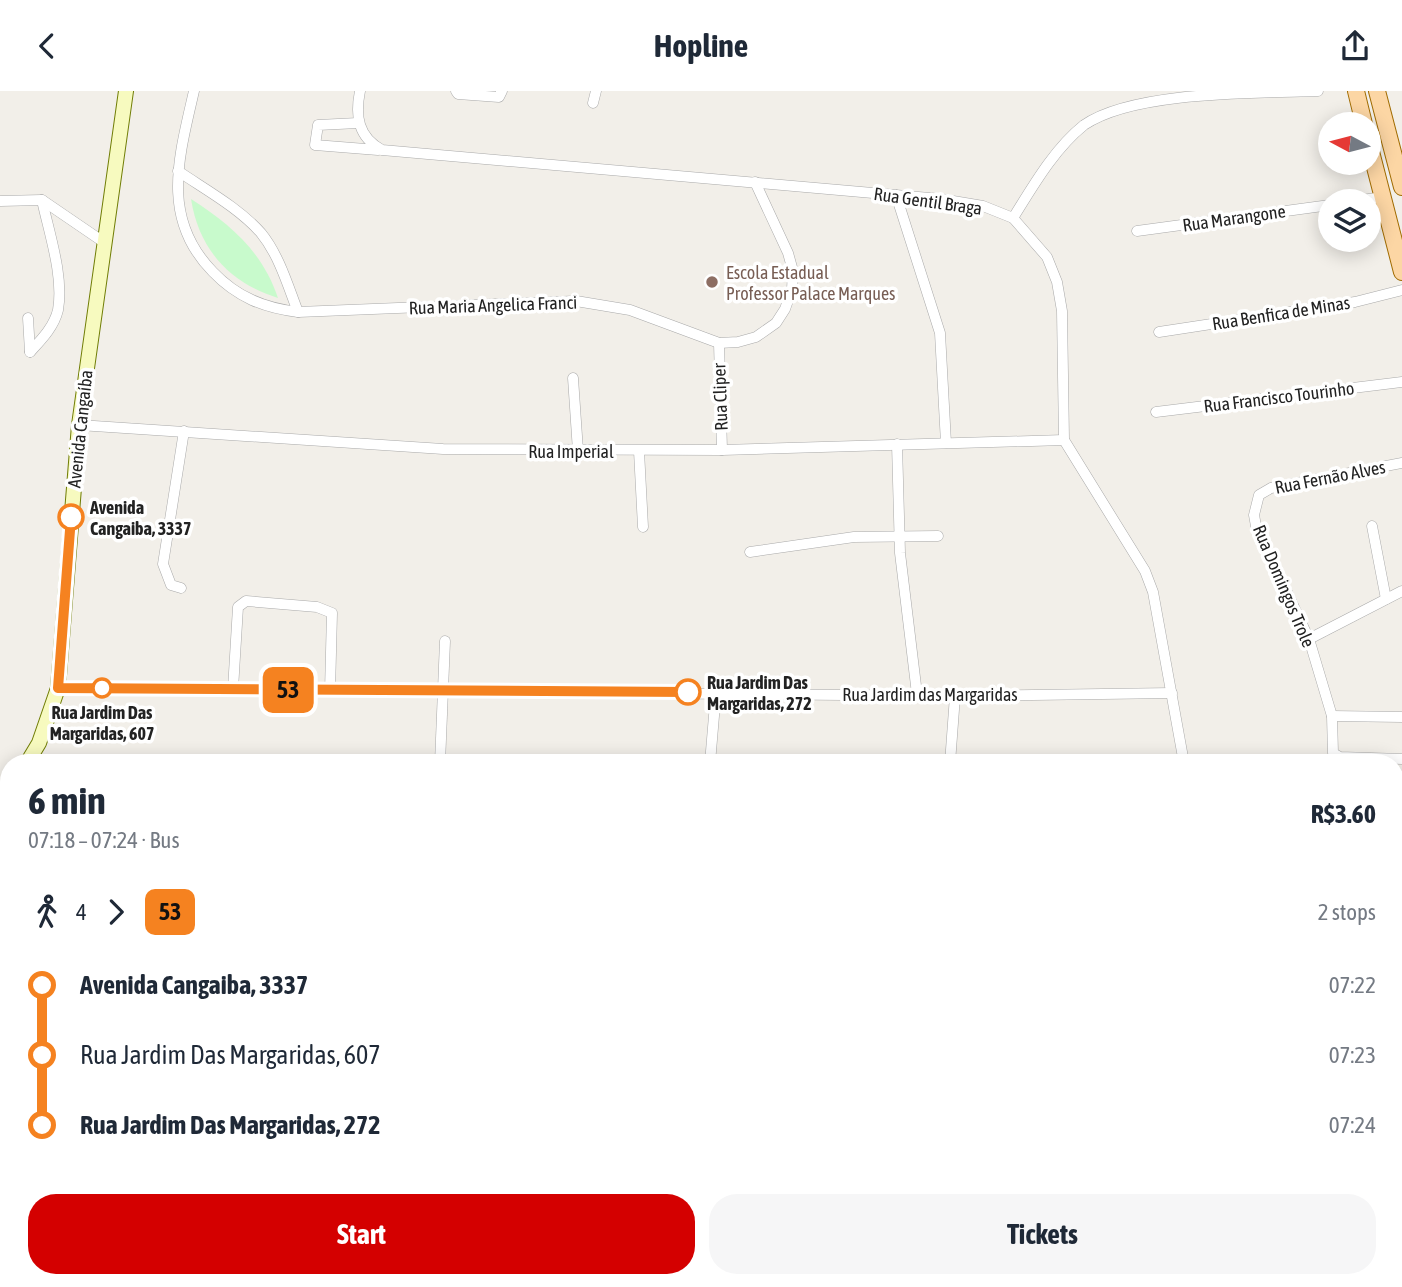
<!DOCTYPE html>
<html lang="en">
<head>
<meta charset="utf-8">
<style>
	body { margin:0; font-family:"Asap Condensed",sans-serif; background:#f6f6f7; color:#1f2937; height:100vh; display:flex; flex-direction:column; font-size:26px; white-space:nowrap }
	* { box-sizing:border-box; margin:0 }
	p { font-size:23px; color:#747a83 }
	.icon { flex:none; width:38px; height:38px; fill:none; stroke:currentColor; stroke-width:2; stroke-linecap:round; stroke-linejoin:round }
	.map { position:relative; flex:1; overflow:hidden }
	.sheet { position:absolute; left:0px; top:663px; width:1404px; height:534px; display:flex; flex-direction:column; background:#fff; border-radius:28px 28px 0 0; box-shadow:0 4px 18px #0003 }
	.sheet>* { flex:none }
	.badge { padding:0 14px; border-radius:10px; font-size:24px; line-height:46px }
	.needle { width:46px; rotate:277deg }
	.buttons { position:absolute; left:1318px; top:21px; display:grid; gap:14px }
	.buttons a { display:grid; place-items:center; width:63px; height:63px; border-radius:50%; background:#fff; box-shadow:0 4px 18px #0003; font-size:35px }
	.map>.badge { position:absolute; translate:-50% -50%; box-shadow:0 0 0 4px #fff }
	.legs { display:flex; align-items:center; gap:10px; height:77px; padding:0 28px; font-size:23px }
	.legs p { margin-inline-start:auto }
	.overview { display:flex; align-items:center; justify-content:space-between; height:119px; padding:0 28px }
	h1 { font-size:38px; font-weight:700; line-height:52px }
	.primary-button { display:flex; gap:14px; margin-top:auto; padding:14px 28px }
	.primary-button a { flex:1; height:80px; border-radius:28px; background:#d40000; color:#fff; font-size:28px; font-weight:700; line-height:80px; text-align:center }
	.primary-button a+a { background:#f6f6f7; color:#1f2937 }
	ul { padding:0 28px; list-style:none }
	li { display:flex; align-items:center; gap:24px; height:70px; font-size:26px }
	li i { display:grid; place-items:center; width:10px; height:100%; margin:0 9px; background:currentColor }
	li i::after { content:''; width:18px; height:18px; margin:-9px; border:5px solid; border-radius:50%; background:#fff }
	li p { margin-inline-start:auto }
	li:first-child i { background:linear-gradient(#0000 50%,currentColor 0) }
	li:last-child i { background:linear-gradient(currentColor 50%,#0000 0) }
	header { display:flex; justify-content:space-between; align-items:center; height:91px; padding:0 28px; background:#fff; font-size:32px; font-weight:700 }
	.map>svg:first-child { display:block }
	.forest { fill:#add19e }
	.park { fill:#c8facc }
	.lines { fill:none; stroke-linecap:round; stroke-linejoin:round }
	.minor-casing { stroke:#a9a9a9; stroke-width:11 }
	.secondary-casing { stroke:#707d05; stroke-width:16 }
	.primary-casing { stroke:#a06b00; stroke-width:18 }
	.minor { stroke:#fff; stroke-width:10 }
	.secondary { stroke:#f7fabf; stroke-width:14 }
	.primary { stroke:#fcd6a4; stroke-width:16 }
	.line-1-casing { stroke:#fff; stroke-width:16 }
	.line-1 { stroke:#f58220; stroke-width:10 }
	.education-dot { fill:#8d6e63; stroke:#fff; stroke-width:2.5 }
	.stop-1-dot { fill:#fff; stroke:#f58220; stroke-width:3.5 }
	.labels { text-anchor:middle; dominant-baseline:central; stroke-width:7; stroke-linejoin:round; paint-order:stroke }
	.street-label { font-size:18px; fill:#222; stroke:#fff }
	.education-label { font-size:18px; fill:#785e54; stroke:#fff; text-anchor:start }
	.stop-label { font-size:18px; font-weight:bold; fill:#222; stroke:#fff; text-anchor:start }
</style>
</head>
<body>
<header><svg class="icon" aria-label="back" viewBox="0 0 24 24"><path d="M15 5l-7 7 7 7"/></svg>Hopline<svg class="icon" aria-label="share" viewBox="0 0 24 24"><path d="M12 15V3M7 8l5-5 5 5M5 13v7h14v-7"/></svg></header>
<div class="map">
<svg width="1402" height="1196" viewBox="0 0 1402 1196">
	<rect width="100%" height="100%" fill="#f2efe9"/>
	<path class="forest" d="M179 1188H291L286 1190 288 1196H182Z"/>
	<path class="park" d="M191 108C231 134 262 160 278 207 230 192 199 159 191 108Z"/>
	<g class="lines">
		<g class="minor-casing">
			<g id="minor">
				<path d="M194 0C179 66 160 127 213 181 237 206 264 217 298 221L576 210 630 219 719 252 738 251 756 246 776 232 785 218 792 198 793 180 788 162 755 91"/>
				<path d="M360 0C355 25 358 46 382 59L941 108 983 115 1013 127 1047 166 1057 191 1062 220 1064 349 1145 480 1153 501 1184 672"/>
				<path d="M456 0 458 3 499 6 502 0"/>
				<path d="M593 12 596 0"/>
				<path d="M358 32 318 34 315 54 378 59"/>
				<path d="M178 80C206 99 239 117 261 142 279 164 288 195 298 221"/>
				<path d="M896 104 940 242 946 352"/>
				<path d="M0 110 42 109 105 152"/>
				<path d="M1355 110 1383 106"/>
				<path d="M1013 127C1033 95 1054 58 1084 34 1133 0 1255 2 1318 0"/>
				<path d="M1137 140 1330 114"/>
				<path d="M28 227 30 261"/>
				<path d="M1159 241 1355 211 1402 199"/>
				<path d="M719 252 722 359"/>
				<path d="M30 261C41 249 54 236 58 219 64 185 49 142 42 109"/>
				<path d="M573 287 578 360"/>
				<path d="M1156 321 1402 291"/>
				<path d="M79 334 443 358 722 359 1064 349"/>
				<path d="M897 353 900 462 917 603"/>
				<path d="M639 360 643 436"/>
				<path d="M1402 372 1271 397 1259 404 1254 424 1256 435 1309 548 1332 625 1333 662 1340 666 1402 668"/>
				<path d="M1372 435 1386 508"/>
				<path d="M750 461 854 446 938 445"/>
				<path d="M181 497 171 494 163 473 184 340"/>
				<path d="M1309 548 1402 500"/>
				<path d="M58 597 955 605 1172 602"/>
				<path d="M233 598 238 516 246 510 317 516 332 522 330 600"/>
				<path d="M1332 625 1402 626"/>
				<path d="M440 672 445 550"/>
				<path d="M710 672 716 601"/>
				<path d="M950 672 955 605"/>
				<path d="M1395 933H1402"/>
				<path d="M300 1188 303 1196"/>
				<path d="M722 1188 738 1196"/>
				<path d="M1008 1188 1009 1196"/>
				<path d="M1141 1188 1145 1196"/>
				<path d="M1308 1188 1309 1196"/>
				<path d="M1363 1188 1365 1196"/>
				<path d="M1247 1191 1256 1188"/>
				<path d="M608 1196 641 1188"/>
				<path d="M709 1196 716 1188"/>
				<path d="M754 1196 756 1188"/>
				<path d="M825 1196 849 1188"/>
			</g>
		</g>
		<g class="secondary-casing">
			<g id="secondary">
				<path d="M27 672 39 652 58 597 79 334 126 0"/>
				<path d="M0 720 9 705"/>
				<path d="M0 940 9 942"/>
				<path d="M161 1188 165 1196"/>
			</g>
		</g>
		<g class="primary-casing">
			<g id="primary">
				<path d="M1356 0 1364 33"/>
				<path d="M1377 0 1402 96"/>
				<path d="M1368 49 1402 181"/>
			</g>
		</g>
		<use href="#minor" class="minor"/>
		<use href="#secondary" class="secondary"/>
		<use href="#primary" class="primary"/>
	</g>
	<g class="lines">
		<g class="line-1-casing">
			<path id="line-1" d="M71 426 58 597 688 601"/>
		</g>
		<use href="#line-1" class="line-1"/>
	</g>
	<circle class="education-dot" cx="712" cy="191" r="7"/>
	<g class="stop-1-dot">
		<circle cx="71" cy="426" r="12"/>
		<circle cx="102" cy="597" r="9"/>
		<circle cx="688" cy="601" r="12"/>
	</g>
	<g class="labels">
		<g class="street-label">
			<text transform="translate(928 110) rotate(8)">Rua Gentil Braga</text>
			<text transform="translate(1234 127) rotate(-8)">Rua Marangone</text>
			<text transform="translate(493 214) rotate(-2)">Rua Maria Angelica Franci</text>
			<text transform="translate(1281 222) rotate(-9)">Rua Benfica de Minas</text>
			<text transform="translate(720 306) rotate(-92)">Rua Cliper</text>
			<text transform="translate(1279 306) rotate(-7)">Rua Francisco Tourinho</text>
			<text transform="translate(80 338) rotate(-84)">Avenida Cangaíba</text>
			<text x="571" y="360">Rua Imperial</text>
			<text transform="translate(1330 386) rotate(-11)">Rua Fernão Alves</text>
			<text transform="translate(1284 495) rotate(67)">Rua Domingos Trole</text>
			<text x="930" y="603">Rua Jardim das Margaridas</text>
		</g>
		<g class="education-label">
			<text x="726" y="181">Escola Estadual<tspan x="726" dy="21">Professor Palace Marques</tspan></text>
		</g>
		<g class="stop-label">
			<text x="90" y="416">Avenida<tspan x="90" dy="21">Cangaiba, 3337</tspan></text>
			<text x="707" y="591">Rua Jardim Das<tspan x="707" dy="21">Margaridas, 272</tspan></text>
			<text x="102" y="621" text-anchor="middle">Rua Jardim Das<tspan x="102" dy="21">Margaridas, 607</tspan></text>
		</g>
	</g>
</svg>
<div class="buttons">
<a><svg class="needle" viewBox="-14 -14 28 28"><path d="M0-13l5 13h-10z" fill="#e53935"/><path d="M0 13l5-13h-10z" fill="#747a83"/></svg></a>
<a><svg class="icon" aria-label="layers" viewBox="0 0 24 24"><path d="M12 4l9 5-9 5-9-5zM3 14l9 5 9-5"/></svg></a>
</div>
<b class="badge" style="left:288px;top:599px;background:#f58220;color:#111">53</b>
<section class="sheet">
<div class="overview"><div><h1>6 min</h1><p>07:18 – 07:24 · Bus</p></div><b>R$3.60</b></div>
<div class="legs"><svg class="icon" aria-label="walk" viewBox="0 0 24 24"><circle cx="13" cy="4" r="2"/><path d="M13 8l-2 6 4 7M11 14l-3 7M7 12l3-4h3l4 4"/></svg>4<svg class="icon" aria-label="forward" viewBox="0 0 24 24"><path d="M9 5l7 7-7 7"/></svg><b class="badge" style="background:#f58220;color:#111">53</b><p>2 stops</p></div>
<ul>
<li><i style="color:#f58220"></i><b>Avenida Cangaiba, 3337</b><p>07:22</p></li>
<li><i style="color:#f58220"></i><span>Rua Jardim Das Margaridas, 607</span><p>07:23</p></li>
<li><i style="color:#f58220"></i><b>Rua Jardim Das Margaridas, 272</b><p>07:24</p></li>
</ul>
<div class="primary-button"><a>Start</a><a>Tickets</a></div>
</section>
</div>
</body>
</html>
